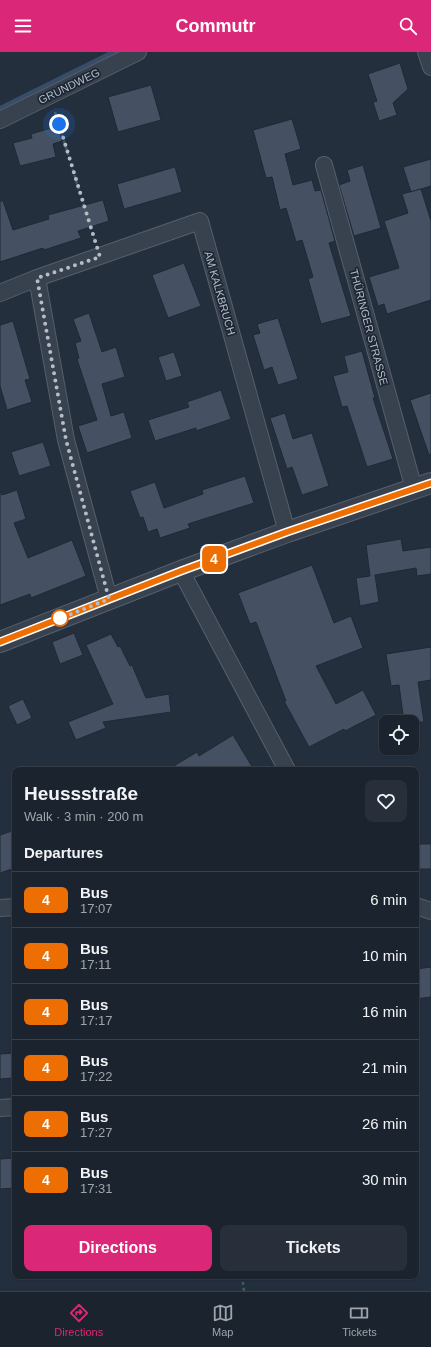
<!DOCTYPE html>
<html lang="en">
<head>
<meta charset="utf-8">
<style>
	body { margin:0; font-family:Helvetica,sans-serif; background:#282f3a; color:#f1f3f6; height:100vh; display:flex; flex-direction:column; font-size:15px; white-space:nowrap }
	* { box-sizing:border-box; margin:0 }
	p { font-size:13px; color:#a0a4aa }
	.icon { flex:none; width:22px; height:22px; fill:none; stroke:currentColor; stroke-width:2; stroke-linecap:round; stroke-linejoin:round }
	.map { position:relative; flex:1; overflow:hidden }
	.panel { position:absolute; left:12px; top:715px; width:407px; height:512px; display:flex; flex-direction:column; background:#1b232e; border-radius:8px; box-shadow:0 1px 3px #0004,0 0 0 1px #39404a }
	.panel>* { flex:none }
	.badge { padding:0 8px; border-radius:6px; font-size:14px; line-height:26px }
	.tools { position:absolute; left:379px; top:663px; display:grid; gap:8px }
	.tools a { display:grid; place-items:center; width:40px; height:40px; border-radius:8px; background:#1b232e; box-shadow:0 1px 3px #0004,0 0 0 1px #39404a; font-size:20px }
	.you { position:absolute; width:20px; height:20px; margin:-10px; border:3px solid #fff; border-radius:50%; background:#1a73e8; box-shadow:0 0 0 6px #1a73e833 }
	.map>.badge { position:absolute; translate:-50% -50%; box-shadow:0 0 0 2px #fff }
	h2 { padding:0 12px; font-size:15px; line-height:36px }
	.round { display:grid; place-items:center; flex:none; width:42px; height:42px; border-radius:8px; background:#282f3a }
	.headline { display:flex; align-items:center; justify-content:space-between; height:68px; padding:0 12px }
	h1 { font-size:19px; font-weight:700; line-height:30px }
	.primary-button { display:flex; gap:8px; margin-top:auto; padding:8px 12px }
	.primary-button a { flex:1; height:46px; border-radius:8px; background:#db2777; color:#fff; font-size:16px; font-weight:700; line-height:46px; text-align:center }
	.primary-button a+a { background:#282f3a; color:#f1f3f6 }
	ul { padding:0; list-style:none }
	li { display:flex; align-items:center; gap:12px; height:56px; padding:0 12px; border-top:1px solid #39404a }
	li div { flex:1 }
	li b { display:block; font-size:15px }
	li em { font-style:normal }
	li .badge { min-width:44px; font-weight:700; text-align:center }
	header { display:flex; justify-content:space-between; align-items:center; height:52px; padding:0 12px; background:#db2777; color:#fff; font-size:18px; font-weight:700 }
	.tabs { display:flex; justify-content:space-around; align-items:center; height:56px; border-top:1px solid #39404a; background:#1b232e; font-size:11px; color:#a0a4aa }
	.tabs a { display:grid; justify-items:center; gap:2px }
	.tabs .on { color:#db2777 }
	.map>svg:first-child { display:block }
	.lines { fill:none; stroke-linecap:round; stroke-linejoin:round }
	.stream { stroke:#394c67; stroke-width:6 }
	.building { fill:#455162; stroke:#1f2835 }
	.minor-casing { stroke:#565f6c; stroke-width:18 }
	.tertiary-casing { stroke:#565f6c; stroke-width:22 }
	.path { stroke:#44595c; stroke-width:2.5; stroke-dasharray:3 3; stroke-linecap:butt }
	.minor { stroke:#38414e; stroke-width:16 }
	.tertiary { stroke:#38414e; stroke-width:20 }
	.line-casing { stroke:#fff; stroke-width:9 }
	.line { stroke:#ed6f03; stroke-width:6 }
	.walk { stroke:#b4bcc9; stroke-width:4; stroke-dasharray:0 7.2 }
	.stop-dot { fill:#fff; stroke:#ed6f03; stroke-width:2 }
	.labels { text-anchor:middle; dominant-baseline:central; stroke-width:3.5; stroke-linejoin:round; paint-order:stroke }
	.street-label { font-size:11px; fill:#b4bcc9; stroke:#1d2633 }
</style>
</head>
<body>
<header><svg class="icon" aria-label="menu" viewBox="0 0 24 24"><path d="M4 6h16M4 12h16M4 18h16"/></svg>Commutr<svg class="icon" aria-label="search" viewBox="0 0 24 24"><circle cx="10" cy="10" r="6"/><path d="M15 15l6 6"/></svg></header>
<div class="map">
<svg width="431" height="1239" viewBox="0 0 431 1239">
	<rect width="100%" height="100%" fill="#242f3e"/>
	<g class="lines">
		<path class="stream" d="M0 57 115 0"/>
	</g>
	<g class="building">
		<path d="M400 11 408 37 393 51 397 63 379 69 373 50 377 49 368 22Z"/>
		<path d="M151 33 161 68 118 80 108 45Z"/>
		<path d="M292 67 301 97 285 102 293 133 312 128 315 139 321 138 335 189 329 191 351 264 321 272 308 227 313 225 302 188 296 190 286 156 280 158 272 125 266 126 253 78Z"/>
		<path d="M58 74 62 89 53 92 56 105 20 114 13 91 32 86 31 82Z"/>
		<path d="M431 107V134L411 140 403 115Z"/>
		<path d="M363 113 381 176 354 184 339 133 350 129 347 118Z"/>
		<path d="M175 115 182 140 124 157 117 132Z"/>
		<path d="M421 137 431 169V248L387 262 384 252 378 254 369 225 399 216 384 169 408 161 402 142Z"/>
		<path d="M103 148 109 169 78 179 81 186 44 198 43 196 0 210V149H3L13 178 49 167 48 163Z"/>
		<path d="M184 211 201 254 168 266 152 223Z"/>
		<path d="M89 261 102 300 116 295 125 325 102 332 111 364 124 360 132 386 87 401 78 374 97 368 77 307 79 306 75 291 81 289 73 267Z"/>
		<path d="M278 266 298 327 278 333 272 315 264 318 253 283 260 281 257 272Z"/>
		<path d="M13 269 30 327 25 328 32 350 7 358 0 334V273Z"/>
		<path d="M362 299 375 346H373L393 407 367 415 347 354 342 355 333 324 348 320 344 304Z"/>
		<path d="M174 300 182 324 166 329 158 305Z"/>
		<path d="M221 338 231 367 196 379V376L155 389 148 368 189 355 187 350Z"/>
		<path d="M431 341V402L429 403 410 348Z"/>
		<path d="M285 361 293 387 312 381 329 434 302 443 292 415 287 417 270 366Z"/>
		<path d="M43 390 51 414 19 424 11 400Z"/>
		<path d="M245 424 254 451 188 472 190 476 160 486 157 477 148 480 143 465 140 466 130 439 155 430 164 456 203 442 202 438Z"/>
		<path d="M17 438 26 467 14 471 28 506 72 488 86 524 31 546 30 542 0 553V439L2 443Z"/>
		<path d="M401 487 403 499 431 495V522L417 524 416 516 375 523 379 550 360 554 356 526 370 524 366 493Z"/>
		<path d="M312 513 334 571 351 564 363 596 316 614 336 652 363 638 376 663 345 679 344 677 309 695 284 649H286L256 570 250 572 238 541Z"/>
		<path d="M74 581 83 603 60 612 52 590Z"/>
		<path d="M111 582 118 595 120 594 130 614 132 613 146 646 169 642 171 660 103 670 106 676 76 688 68 670 113 652 86 593Z"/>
		<path d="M431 595V628L418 630 424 670H404L399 633 391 634 386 602Z"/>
		<path d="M23 647 32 666 17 673 8 654Z"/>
		<path d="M233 683 254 718H167L197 700 199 704Z"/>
		<path d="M15 778V816L0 821V783Z"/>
		<rect x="416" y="792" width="15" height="25"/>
		<path d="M431 915V945L416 947V917Z"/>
		<path d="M15 1001V1026L0 1027V1002Z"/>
		<path d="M15 1106V1136L0 1137V1107Z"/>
	</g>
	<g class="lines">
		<g class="minor-casing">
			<g id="minor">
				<path d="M426 0 431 15"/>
				<path d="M0 68 138 0"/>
				<path d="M324 113 414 437"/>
				<path d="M37 226 66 388 109 547"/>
				<path d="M0 241 37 226 200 169 287 480"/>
				<path d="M181 519 287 718"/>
				<path d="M416 854 431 859"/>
				<path d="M0 856 15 855"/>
				<path d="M0 1056 15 1055"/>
			</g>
		</g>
		<g class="tertiary-casing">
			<path id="tertiary" d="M0 590 181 519 287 480 431 431"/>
		</g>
		<g class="path">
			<path d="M55 60 94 187"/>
			<path d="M242 1224 244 1239"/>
		</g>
		<use href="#minor" class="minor"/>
		<use href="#tertiary" class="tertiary"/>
	</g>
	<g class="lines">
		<g class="line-casing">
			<path id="line" d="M0 590 181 519 287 480 431 431"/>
		</g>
		<use href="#line" class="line"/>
		<path class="walk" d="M59 72 100 205 37 226 66 388 109 547 59 567 60 566"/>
	</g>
	<circle class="stop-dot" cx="60" cy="566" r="8"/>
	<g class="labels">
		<g class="street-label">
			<text transform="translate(69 34) rotate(-26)">GRUNDWEG</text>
			<text transform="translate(220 241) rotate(74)">AM KALKBRUCH</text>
			<text transform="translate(369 275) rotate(75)">THÜRINGER STRASSE</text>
		</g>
	</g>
</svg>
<div class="tools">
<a><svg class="icon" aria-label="locate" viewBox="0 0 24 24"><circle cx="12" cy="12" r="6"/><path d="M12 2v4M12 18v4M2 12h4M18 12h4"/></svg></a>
</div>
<div class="you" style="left:59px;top:72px"></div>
<b class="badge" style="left:214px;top:507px;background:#ed6f03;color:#fff">4</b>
<section class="panel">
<div class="headline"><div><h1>Heussstraße</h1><p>Walk · 3 min · 200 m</p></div><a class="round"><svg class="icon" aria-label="heart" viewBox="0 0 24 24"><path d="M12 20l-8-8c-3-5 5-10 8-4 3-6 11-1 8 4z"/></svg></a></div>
<h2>Departures</h2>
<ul>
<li><span class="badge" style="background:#ed6f03;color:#fff">4</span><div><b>Bus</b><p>17:07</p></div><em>6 min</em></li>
<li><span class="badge" style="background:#ed6f03;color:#fff">4</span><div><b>Bus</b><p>17:11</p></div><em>10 min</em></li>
<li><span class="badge" style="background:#ed6f03;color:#fff">4</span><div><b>Bus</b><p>17:17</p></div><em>16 min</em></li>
<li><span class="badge" style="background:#ed6f03;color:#fff">4</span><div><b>Bus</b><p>17:22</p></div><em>21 min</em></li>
<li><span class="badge" style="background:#ed6f03;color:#fff">4</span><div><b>Bus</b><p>17:27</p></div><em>26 min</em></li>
<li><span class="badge" style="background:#ed6f03;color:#fff">4</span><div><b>Bus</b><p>17:31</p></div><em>30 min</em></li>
</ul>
<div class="primary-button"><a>Directions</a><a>Tickets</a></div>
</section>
</div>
<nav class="tabs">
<a class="on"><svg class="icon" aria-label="directions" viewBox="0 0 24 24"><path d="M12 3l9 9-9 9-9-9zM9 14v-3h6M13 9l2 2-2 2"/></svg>Directions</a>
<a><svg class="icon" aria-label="map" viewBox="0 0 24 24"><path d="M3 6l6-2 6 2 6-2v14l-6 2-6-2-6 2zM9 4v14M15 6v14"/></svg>Map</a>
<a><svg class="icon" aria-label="tickets" viewBox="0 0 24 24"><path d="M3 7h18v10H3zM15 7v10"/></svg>Tickets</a>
</nav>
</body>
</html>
